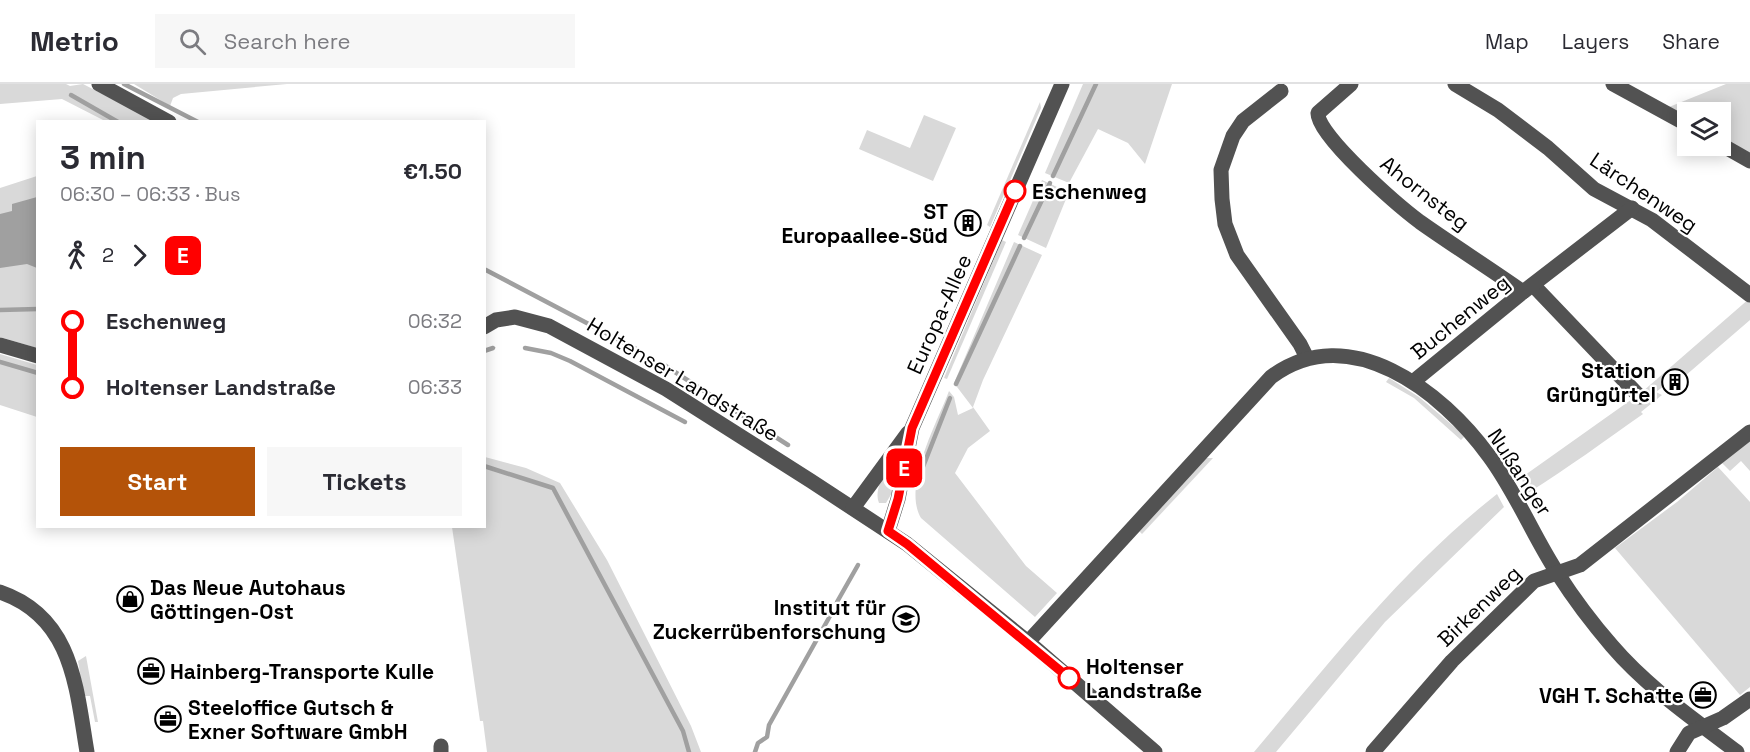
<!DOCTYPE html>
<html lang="en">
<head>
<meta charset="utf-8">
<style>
	body { margin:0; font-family:"Space Grotesk",sans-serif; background:#f7f7f7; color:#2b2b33; height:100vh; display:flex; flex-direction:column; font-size:22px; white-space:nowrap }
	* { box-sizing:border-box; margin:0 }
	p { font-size:20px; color:#7c7c81 }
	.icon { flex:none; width:33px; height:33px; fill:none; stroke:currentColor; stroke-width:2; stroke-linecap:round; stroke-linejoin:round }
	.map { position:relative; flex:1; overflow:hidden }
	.drawer { position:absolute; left:36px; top:36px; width:450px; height:408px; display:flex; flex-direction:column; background:#fff; border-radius:0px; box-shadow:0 3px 15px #0003 }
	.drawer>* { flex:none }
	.badge { padding:0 12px; border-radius:9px; font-size:21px; line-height:39px }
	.tools { position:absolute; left:1677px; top:18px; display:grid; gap:12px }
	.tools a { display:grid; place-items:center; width:54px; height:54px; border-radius:0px; background:#fff; box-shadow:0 3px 15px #0003; font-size:30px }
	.map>.badge { position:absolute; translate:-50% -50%; box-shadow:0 0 0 3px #fff }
	.legs { display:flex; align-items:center; gap:9px; height:66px; padding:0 24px; font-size:20px }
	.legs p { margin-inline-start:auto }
	.head { display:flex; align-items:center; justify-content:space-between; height:102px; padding:0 24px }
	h1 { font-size:33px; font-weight:700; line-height:45px }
	.action { display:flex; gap:12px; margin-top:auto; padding:12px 24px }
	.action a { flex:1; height:69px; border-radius:0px; background:#b45309; color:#fff; font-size:24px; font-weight:700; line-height:69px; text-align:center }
	.action a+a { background:#f7f7f7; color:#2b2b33 }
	ul { padding:0 24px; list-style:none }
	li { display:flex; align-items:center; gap:21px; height:66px; font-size:22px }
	li i { display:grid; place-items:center; width:9px; height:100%; margin:0 8px; background:currentColor }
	li i::after { content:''; width:15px; height:15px; margin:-8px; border:4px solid; border-radius:50%; background:#fff }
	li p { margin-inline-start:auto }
	li:first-child i { background:linear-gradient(#0000 50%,currentColor 0) }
	li:last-child i { background:linear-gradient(currentColor 50%,#0000 0) }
	header { display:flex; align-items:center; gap:36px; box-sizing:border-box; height:84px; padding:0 30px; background:#fff; border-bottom:2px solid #e1e1e2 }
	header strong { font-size:28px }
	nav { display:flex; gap:33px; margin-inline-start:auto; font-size:21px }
	.search { width:420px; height:54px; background:#f7f7f7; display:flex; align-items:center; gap:15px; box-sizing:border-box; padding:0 21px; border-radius:0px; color:#7c7c81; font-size:22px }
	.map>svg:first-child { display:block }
	.green { fill:#d9d9d9 }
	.water { fill:#a0a0a0 }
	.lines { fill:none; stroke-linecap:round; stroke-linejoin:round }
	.stream { stroke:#a0a0a0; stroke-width:4.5 }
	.minor { stroke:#525252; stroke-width:15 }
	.line-1-casing { stroke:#fff; stroke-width:14 }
	.line-1 { stroke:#f00; stroke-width:9 }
	.stop-1-dot { fill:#fff; stroke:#f00; stroke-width:3 }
	.labels { text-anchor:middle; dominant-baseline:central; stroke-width:4.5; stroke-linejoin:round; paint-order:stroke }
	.stop-label { font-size:21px; font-weight:bold; fill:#000; stroke:#fff; text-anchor:start }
	.street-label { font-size:21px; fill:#000; stroke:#fff }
	.poi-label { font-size:21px; font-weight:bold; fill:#000; stroke:#fff; text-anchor:end }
</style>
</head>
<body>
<header>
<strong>Metrio</strong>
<div class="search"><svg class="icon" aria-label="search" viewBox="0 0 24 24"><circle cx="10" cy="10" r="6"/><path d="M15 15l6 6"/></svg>Search here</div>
<nav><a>Map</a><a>Layers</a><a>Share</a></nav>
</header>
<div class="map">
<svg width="1750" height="668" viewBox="0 0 1750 668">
	<rect width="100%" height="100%" fill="#fff"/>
	<g class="green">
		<path d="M0 0H66L70 2 83 0 155 37H105L62 15 0 20Z"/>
		<path d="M134 0H287L181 10 173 14 170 22Z"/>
		<path d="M1083 0H1172L1145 80 1128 59 1098 45 1069 99 1045 89Z"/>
		<path d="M1726 0H1750V71L1721 53 1720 28H1688L1687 34 1669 23Z"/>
		<path d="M1040 18 1041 24 990 143 987 141Z"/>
		<path d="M924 31 956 44 933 97 859 65 867 46 910 64Z"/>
		<path d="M37 92V264L0 253V104Z"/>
		<path d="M1042 96 1057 103 1054 110 1066 115 1046 164 1018 151Z"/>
		<path d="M1002 156 1006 158 947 295 944 294Z"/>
		<path d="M1014 158 1042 171 983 296 973 323 990 347 968 364 955 389 1026 482 1057 509 1035 533 921 434C902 402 937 339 949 307L954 313 958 331 973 324 954 299Z"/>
		<path d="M1750 214V236L1685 292 1676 293 1656 308 1662 311 1641 328 1643 330C1606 356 1568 384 1528 409L1521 394 1642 308Z"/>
		<path d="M0 270 37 281V333L0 321Z"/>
		<path d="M1389 294 1419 313 1465 352 1461 356 1414 314 1386 298Z"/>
		<path d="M1750 356V387L1741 377 1730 387 1722 379Z"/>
		<path d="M903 364 893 407 886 419H879C872 400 893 379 903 364Z"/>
		<path d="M485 373 526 384 560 399 607 476 691 642 701 668H487L483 637H480L452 443 484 442Z"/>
		<path d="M1205 374H1213L1142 450 1138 446Z"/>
		<path d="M1718 383 1750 418V603L1740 611 1615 464 1677 418Z"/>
		<path d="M1497 410 1504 423 1385 538 1276 668H1254C1330 578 1404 483 1497 410Z"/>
		<path d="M86 572 98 638H95L90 612H84L78 577Z"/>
	</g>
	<path class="water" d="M37 113V184L27 180 0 184V130L12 127V120Z"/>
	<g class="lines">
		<g class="stream">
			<path d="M124 0 198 38"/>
			<path d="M71 11 118 38"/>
			<path d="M1053 92 1096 0"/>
			<path d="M1024 154 1050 99"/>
			<path d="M484 185 642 268"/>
			<path d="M0 226 38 225"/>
			<path d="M525 264 551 269 570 277 685 338"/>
			<path d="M484 267 493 264"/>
			<path d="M0 278 38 289"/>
			<path d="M661 279 788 361"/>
			<path d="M956 300 1020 162"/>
			<path d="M484 382 553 404 683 647 689 668"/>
			<path d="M919 393 950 314"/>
			<path d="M837 518 858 481"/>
			<path d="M755 668 758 659 767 653 769 641 830 532"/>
		</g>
		<g class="minor">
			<path d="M99 0 169 38"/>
			<path d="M1351 0 1318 29C1316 51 1400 123 1420 138 1454 162 1489 184 1523 208"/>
			<path d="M1455 0 1498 26 1548 64 1594 105 1652 136 1750 211"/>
			<path d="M1613 0 1688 41"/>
			<path d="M1281 7 1243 37 1233 52 1221 86 1222 115 1225 140 1237 171 1300 260 1307 274"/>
			<path d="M1720 60 1750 77"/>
			<path d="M1533 201 1640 313"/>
			<path d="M484 243 496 236 515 233 549 242 666 305 811 397 907 460 1028 558 1155 668"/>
			<path d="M0 261 38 272"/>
			<path d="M1414 297 1523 208 1632 124"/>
			<path d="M853 424 908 349"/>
			<path d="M888 447 898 415 912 344 1062 0"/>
			<path d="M0 508C73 533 76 603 87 668"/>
			<path d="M1028 558 1271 293C1349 235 1442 307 1489 372 1516 408 1533 452 1558 490 1574 515 1593 540 1612 562 1648 604 1694 635 1737 668"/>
			<path d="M441 662V668"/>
			<path d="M1373 668 1452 577 1534 497 1580 481 1750 348"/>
			<path d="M1677 668 1689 649 1723 634 1750 615"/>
		</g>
	</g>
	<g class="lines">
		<g class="line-1-casing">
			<path id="line-1" d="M1015 107 912 344 898 415 888 447 907 460 1069 594"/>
		</g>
		<use href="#line-1" class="line-1"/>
	</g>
	<defs>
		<g id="building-ring" transform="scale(1.35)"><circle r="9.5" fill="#fff" stroke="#000" stroke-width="1.5"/><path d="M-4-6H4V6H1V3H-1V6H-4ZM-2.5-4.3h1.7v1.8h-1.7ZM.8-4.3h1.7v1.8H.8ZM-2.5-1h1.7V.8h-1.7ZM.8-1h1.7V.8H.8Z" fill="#000"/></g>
		<g id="shop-ring" transform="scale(1.35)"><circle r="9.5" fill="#fff" stroke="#000" stroke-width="1.5"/><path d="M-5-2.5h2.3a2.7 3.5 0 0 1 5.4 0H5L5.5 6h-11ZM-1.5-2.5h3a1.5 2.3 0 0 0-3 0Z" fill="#000"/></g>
		<g id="university-ring" transform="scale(1.35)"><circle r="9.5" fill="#fff" stroke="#000" stroke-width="1.5"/><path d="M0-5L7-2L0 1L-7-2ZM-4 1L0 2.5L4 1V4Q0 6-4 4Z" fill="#000"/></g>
		<g id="office-ring" transform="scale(1.35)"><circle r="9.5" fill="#fff" stroke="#000" stroke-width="1.5"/><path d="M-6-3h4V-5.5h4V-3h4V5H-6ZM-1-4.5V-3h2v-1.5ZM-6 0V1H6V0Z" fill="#000"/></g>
	</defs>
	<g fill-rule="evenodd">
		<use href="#building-ring" x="968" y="139"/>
		<use href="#building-ring" x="1675" y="298"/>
		<use href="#shop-ring" x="130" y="515"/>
		<use href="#university-ring" x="906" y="535"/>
		<use href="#office-ring" x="151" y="587"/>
		<use href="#office-ring" x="1703" y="611"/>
		<use href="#office-ring" x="168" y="635"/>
	</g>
	<g class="stop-1-dot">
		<circle cx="1015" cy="107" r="10"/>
		<circle cx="1069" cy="594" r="10"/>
	</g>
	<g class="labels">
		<g class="stop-label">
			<text x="1032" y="107">Eschenweg</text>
			<text x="1086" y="582">Holtenser<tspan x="1086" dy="24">Landstraße</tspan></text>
		</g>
		<g class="street-label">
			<text transform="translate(1644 108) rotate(34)">Lärchenweg</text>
			<text transform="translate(1425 109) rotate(38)">Ahornsteg</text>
			<text transform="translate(939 230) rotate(-66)">Europa-Allee</text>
			<text transform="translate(1460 233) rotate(-39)">Buchenweg</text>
			<text transform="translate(683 295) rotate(31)">Holtenser Landstraße</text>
			<text transform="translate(1520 388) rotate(57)">Nußanger</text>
			<text transform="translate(1479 522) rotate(-44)">Birkenweg</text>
		</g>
		<g class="poi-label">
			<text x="948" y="127">ST<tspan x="948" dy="24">Europaallee-Süd</tspan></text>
			<text x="1656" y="286">Station<tspan x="1656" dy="24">Grüngürtel</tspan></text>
			<text x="150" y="503" text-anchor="start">Das Neue Autohaus<tspan x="150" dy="24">Göttingen-Ost</tspan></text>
			<text x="886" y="523">Institut für<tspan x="886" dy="24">Zuckerrübenforschung</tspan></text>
			<text x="170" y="587" text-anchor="start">Hainberg-Transporte Kulle</text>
			<text x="1684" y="611">VGH T. Schatte</text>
			<text x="188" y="623" text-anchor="start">Steeloffice Gutsch &amp;<tspan x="188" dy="24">Exner Software GmbH</tspan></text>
		</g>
	</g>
</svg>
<div class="tools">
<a><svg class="icon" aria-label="layers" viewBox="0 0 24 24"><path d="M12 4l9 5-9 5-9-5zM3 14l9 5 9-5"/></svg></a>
</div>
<b class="badge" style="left:904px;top:384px;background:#f00;color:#fff">E</b>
<section class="drawer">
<div class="head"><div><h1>3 min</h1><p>06:30 – 06:33 · Bus</p></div><b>€1.50</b></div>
<div class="legs"><svg class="icon" aria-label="walk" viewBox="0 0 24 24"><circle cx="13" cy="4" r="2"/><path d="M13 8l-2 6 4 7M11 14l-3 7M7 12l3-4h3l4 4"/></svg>2<svg class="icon" aria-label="forward" viewBox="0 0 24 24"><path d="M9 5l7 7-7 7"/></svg><b class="badge" style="background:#f00;color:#fff">E</b></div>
<ul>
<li><i style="color:#f00"></i><b>Eschenweg</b><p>06:32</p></li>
<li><i style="color:#f00"></i><b>Holtenser Landstraße</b><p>06:33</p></li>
</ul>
<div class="action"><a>Start</a><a>Tickets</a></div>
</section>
</div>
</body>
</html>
